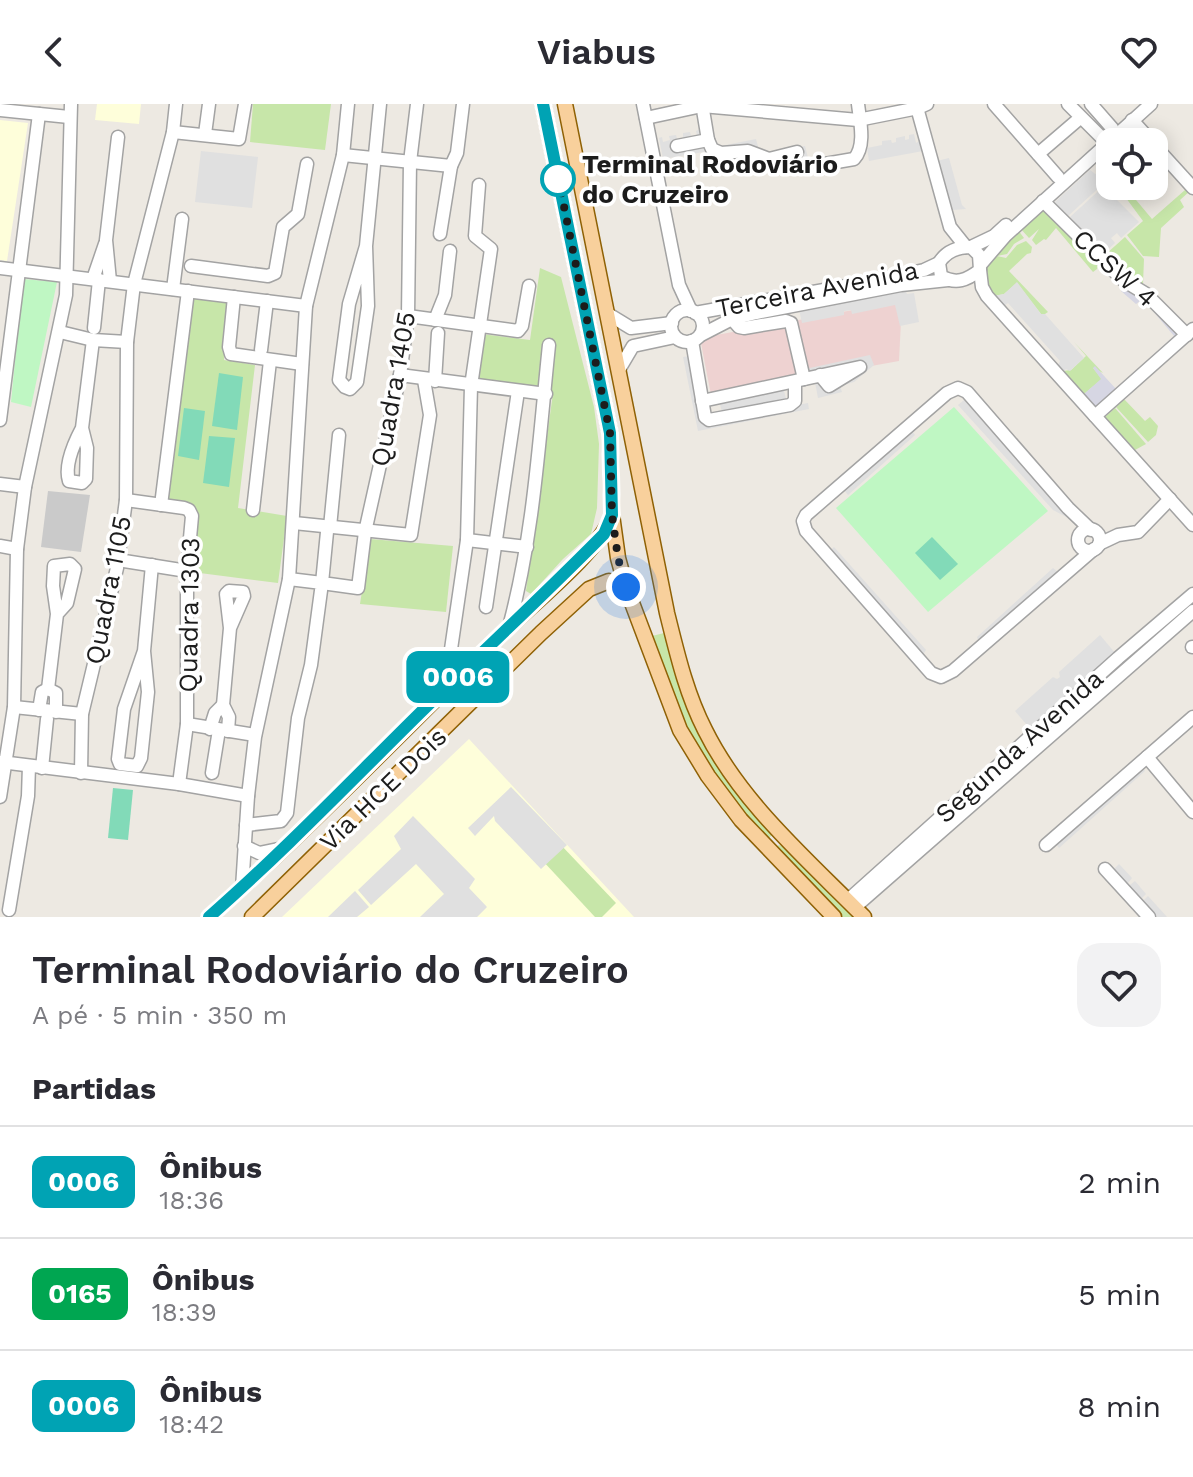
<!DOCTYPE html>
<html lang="pt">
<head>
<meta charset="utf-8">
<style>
	body { margin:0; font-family:"Work Sans",sans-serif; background:#f2f2f3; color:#2b2b33; height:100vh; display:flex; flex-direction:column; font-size:30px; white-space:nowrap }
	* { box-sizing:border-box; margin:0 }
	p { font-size:26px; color:#7c7c81 }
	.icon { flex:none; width:44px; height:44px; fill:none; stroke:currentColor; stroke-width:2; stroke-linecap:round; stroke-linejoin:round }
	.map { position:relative; height:813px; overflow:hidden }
	.drawer { display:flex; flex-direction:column; background:#fff; flex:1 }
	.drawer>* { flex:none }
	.badge { padding:0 16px; border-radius:12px; font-size:28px; line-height:52px }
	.fabs { position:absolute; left:1096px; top:24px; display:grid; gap:16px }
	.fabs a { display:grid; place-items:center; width:72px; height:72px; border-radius:16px; background:#fff; box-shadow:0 4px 20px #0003; font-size:40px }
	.you { position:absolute; width:40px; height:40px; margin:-20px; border:6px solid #fff; border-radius:50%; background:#1a73e8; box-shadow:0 0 0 12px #1a73e833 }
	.map>.badge { position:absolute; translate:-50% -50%; box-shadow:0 0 0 4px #fff }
	h2 { padding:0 32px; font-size:30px; line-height:72px }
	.round { display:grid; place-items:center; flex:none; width:84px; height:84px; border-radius:24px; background:#f2f2f3 }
	.summary { display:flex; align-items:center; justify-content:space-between; height:136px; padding:0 32px }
	h1 { font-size:38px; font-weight:600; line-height:60px }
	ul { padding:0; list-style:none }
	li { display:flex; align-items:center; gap:24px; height:112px; padding:0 32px; border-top:2px solid #e1e1e2 }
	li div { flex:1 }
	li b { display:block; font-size:30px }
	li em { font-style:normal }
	li .badge { min-width:88px; font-weight:700; text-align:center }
	header { display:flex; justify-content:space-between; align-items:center; height:104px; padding:0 32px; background:#fff; font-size:36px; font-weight:600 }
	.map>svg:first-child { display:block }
	.commercial { fill:#eed2d1 }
	.education { fill:#fefeda }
	.religious { fill:#cacaca }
	.grass { fill:#c7e6a9 }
	.park { fill:#bff7c3 }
	.pitch { fill:#82dab8 }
	.parking { fill:#e0e0e0 }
	.plaza { fill:#d6d6e3 }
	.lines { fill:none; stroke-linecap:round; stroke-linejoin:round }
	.minor-casing { stroke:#a3a3a3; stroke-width:15 }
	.major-casing { stroke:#8f6105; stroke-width:17 }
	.minor { stroke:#fff; stroke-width:12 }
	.major { stroke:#f8d09c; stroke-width:14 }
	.line-casing { stroke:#fff; stroke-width:18 }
	.line { stroke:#00a3b4; stroke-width:12 }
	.walk { stroke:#1c1c1c; stroke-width:8; stroke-dasharray:0 14.4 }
	.stop-dot { fill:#fff; stroke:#00a3b4; stroke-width:4 }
	.labels { text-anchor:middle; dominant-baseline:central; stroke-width:7; stroke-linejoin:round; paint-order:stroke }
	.stop-label { font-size:26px; font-weight:bold; fill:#1c1c1c; stroke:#fff; text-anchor:start }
	.street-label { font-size:26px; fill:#1c1c1c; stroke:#fff }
</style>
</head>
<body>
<header><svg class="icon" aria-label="back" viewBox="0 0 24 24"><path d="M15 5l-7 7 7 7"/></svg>Viabus<svg class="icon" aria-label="heart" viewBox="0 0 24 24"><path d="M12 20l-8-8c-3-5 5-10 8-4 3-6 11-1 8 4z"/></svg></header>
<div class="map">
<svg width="1193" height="813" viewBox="0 0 1193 813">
	<rect width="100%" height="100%" fill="#ede9e2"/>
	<path class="commercial" d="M902 197 899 257 711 291 700 234Z"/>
	<g class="education">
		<path d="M97 0H141L139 20 95 16Z"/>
		<path d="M0 16 28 19 7 157 0 156Z"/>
		<path d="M469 635 634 813H282Z"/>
	</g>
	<path class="religious" d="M48 387 90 391 81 448 41 443Z"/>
	<g class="grass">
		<path d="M253 0H331L325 46 250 38Z"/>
		<path d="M1178 76 1191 86 1180 96 1184 103 1161 124 1159 153 1143 152 1127 131 1143 117 1126 94 1131 90 1152 115 1185 86Z"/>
		<path d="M1045 103 1098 159 1097 165 1093 168 1056 124 1046 136 1044 135 1036 141 1032 136 1039 125 1029 134 1020 124Z"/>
		<path d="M1018 126 1024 134 1014 140 1007 150 997 152 1006 154 1017 141 1026 137 1032 143 1031 149 1027 150 1009 167 1048 208 1045 210H1041L1017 179 1004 190 995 192 985 179 984 165Z"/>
		<path d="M1125 133 1144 155 1143 180 1132 175 1106 150Z"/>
		<path d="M540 164 561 173 594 303 599 340 597 404 591 430 563 455 531 490 526 487 553 289 518 287 476 279 481 230 530 236Z"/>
		<path d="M191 192 227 196 224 256 255 261 238 404 287 412 278 479 192 468 197 406 165 398Z"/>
		<path d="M1074 238 1103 269 1093 264 1102 275 1084 290 1063 267 1071 266 1086 252Z"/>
		<path d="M1124 295 1145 317 1150 313 1158 322 1156 331 1148 338 1116 303Z"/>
		<path d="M1115 304 1146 340 1135 346 1105 313Z"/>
		<path d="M370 435 453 442 446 508 360 500Z"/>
		<path d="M668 528 680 577 775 728 767 736 727 692 683 621 648 533Z"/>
		<path d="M560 740 616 799 602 813H595L542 756Z"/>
		<path d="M779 741 784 743 858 813H841L782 752 775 744Z"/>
	</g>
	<g class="park">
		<path d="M23 175 57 178 31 303 11 298Z"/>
		<path d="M954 303 1048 407 928 508 836 404Z"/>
	</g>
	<g class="pitch">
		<path d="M219 269 243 273 237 326 212 322Z"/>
		<path d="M184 304 205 307 199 356 178 352Z"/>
		<path d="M209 332 235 334 229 383 203 379Z"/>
		<path d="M932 433 958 460 940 476 915 449Z"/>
		<path d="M113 684 133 686 128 736 108 734Z"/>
	</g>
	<g class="parking">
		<path d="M713 7 708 12 716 43 756 35 760 50 805 42 809 58 760 68 755 54 713 63 709 47 663 55 659 34 662 33 663 38 670 36 669 32 676 31 677 35 683 34V29L690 28 691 32 697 31 696 27 702 24 700 9Z"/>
		<path d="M914 30 916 39 921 36 923 47 869 57 867 44 882 41V37L891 36 892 39 896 38V34L905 32V36L909 35V31Z"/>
		<path d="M201 47 258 53 252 104 195 98Z"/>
		<path d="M949 54 962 101 966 105 953 106 937 57Z"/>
		<path d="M1090 66 1102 75 1099 76 1103 80 1068 112 1064 107 1063 110 1055 98Z"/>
		<path d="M1104 82 1108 86 1109 83 1115 91 1113 92 1139 118 1121 134 1117 129 1111 134 1115 139 1103 150 1079 122 1078 125 1072 118 1073 116 1070 113Z"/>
		<path d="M1017 178 1041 210H1045L1084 254 1070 267 1066 265 1062 269 1057 263 1060 257 1008 199 1004 202 993 192 1004 190Z"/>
		<path d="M905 184 907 190 914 189 919 218 900 222 895 201 852 210 851 206 844 207V211L802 219 799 205 806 203 811 205Z"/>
		<path d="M870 251 874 261 854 278 840 282 842 288 818 294 814 273 805 265Z"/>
		<path d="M689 252 703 318 808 299 809 305 698 327 683 253Z"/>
		<path d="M783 283 786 295 722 308 719 296Z"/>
		<path d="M964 296 1072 416 1053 406 958 301Z"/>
		<path d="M911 326 915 331 848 391 844 386Z"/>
		<path d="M834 443 926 546 922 552 829 448Z"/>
		<path d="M1053 464 1058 468 979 538 977 533Z"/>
		<path d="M1100 531 1116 550 1032 627 1015 607 1053 573 1057 575 1060 573 1059 568Z"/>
		<path d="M1142 663 1145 667 1059 744 1056 740Z"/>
		<path d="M511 683 567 741 541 765 495 717 494 712 475 732 468 724Z"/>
		<path d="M413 712 475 775 469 784 487 803 477 813H420L444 790 416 760 371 801 358 786 401 745 394 732Z"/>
		<path d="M1119 760 1132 774 1128 779 1130 781 1135 777 1146 790 1142 794 1144 796 1148 792 1167 813H1157L1114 765Z"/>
		<path d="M355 787 369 803 357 813H328Z"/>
	</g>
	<path class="plaza" d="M1121 182 1138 190 1178 231 1094 305 1063 267 1084 290 1101 275 1093 264 1095 262 1116 285 1174 232 1143 195 1136 200 1121 187Z"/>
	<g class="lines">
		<g class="minor-casing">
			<g id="minor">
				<path d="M643 0 679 181 691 207"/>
				<path d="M916 0 950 123 966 143"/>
				<path d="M994 0 1058 73"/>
				<path d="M1068 0 1101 33"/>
				<path d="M1091 0 1112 24"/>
				<path d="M0 6 69 13"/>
				<path d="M646 14 702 2 858 16 918 4 927 0"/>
				<path d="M1132 16 1152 38"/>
				<path d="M173 28 239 35 245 0"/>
				<path d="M205 30 209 0"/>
				<path d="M708 36 712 45 721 49 748 47 769 55 797 48"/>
				<path d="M1154 41 1193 84"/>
				<path d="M677 42 708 36 702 0"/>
				<path d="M1038 50 1080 14"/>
				<path d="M343 51 451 62 457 49 463 0"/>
				<path d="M819 61 854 55C866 42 860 17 858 0"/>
				<path d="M1043 97 1123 176 1146 190 1187 231"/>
				<path d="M440 130 451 62"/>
				<path d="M366 142 349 200 339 276 345 283 350 285 357 278 368 202 366 142 380 0"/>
				<path d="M971 143 994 132 1006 121"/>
				<path d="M971 143 979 151 980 166C967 176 956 181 941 172L939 159C946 147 958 143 971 143Z"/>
				<path d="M981 160 1005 132 1151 0"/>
				<path d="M191 162 268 172 275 169 283 123 298 110 307 60"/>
				<path d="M0 164 306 202"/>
				<path d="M980 166 982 183 987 192 1193 421"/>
				<path d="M93 175 105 140"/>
				<path d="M110 177 106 136 118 33"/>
				<path d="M173 185 182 115"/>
				<path d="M234 193 229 243 231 250 302 260"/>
				<circle cx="687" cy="222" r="16"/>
				<path d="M695 209 874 177 924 166 939 159"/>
				<path d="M608 210 631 224 672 219"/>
				<path d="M408 212 518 227 522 222 529 182"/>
				<path d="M732 215 739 223 744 224 786 217 791 219 804 275"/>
				<path d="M435 216 445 191 450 147"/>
				<path d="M94 224 99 176"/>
				<path d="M60 228 93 236 127 238"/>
				<path d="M701 231 732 215 756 209 901 181 948 176"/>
				<path d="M692 237 705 313 709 316 790 301 795 297V278"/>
				<path d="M261 246 267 197"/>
				<path d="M620 264 633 242 675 233"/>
				<path d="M400 271 546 290"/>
				<path d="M435 277 438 229"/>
				<path d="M702 297 860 263 829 282 820 271"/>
				<path d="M1095 312 1193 225"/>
				<path d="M0 316 39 10"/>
				<path d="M82 324C74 339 64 361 69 377L82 379 86 375 87 344 82 324 93 236"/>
				<path d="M0 380 25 383"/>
				<path d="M126 396 184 404 189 406 192 412 187 467V620L179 680"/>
				<path d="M161 401 188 187"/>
				<path d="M253 406 270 257"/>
				<path d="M294 419 411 431 430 311 424 276"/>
				<path d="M330 423 339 331"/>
				<circle cx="1089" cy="436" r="11"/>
				<path d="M1091 426 1068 404 967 288 958 284 947 289 806 411 803 417 806 427 931 569 941 573 953 567 1094 445"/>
				<path d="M327 428 322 479 358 484 365 428 400 271 408 212 410 58 417 0"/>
				<path d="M467 436 527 443"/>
				<path d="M1099 440 1118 431 1138 428 1170 395"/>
				<path d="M0 442 17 445"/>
				<path d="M118 456 187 467"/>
				<path d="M486 503 518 287"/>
				<path d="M509 523C534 430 539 336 549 241"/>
				<path d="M1192 543H1193"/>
				<path d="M144 547 124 605 118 655 120 660 137 662 141 654 148 588 144 547 152 461"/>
				<path d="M48 585 57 510 53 482 54 462 70 460 75 465 67 499 57 510"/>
				<path d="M445 586 467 436 471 282 491 145 475 132 479 81"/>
				<path d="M14 603 82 610"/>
				<path d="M39 606 42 588 48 585 56 589V608"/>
				<path d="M187 620 255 631"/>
				<path d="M210 625 215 609 223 601"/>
				<path d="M228 627 229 613 223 601 230 524 226 490 229 487 243 488 244 492 230 524"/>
				<path d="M1147 653 1193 708"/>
				<path d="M1 658 179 680 248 692"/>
				<path d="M42 664 47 615"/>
				<path d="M81 669 82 610 117 464 126 396 127 238 134 180 173 28 176 0"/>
				<path d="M212 669 219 626"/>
				<path d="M0 693 14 603 17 445 25 383 66 191 71 0"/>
				<path d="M246 721 281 717 287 709 298 614 311 561 322 479 289 475"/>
				<path d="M1046 741 1193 613"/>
				<path d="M244 742 259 749 283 744"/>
				<path d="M1105 765 1149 813"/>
				<path d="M242 784 248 692 255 633 289 475 306 202 343 51 348 0"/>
				<path d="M848 796 1118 554 1193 490"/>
				<path d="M855 803 1193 507"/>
				<path d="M9 806 28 692 29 662"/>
			</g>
		</g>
		<g class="major-casing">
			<g id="major">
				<path d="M543 0 610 329 612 411 618 454 626 483 680 626 708 672 741 716 834 813"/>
				<path d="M565 0 667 509C677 549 686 589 705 626 741 699 808 756 864 813"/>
				<path d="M209 813C311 723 405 624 503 529 531 501 598 448 611 414"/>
				<path d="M252 813 541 529 589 485 609 477 626 483"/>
			</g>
		</g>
		<use href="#minor" class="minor"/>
		<use href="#major" class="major"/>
	</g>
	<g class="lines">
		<g class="line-casing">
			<path id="line" d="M209 813C283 748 350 678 420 609 481 549 544 491 604 430L612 411 610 329 543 0"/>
		</g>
		<use href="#line" class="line"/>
		<path class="walk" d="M558 75 557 68 610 329 612 411 618 454 626 483"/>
	</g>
	<circle class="stop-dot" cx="558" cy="75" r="16"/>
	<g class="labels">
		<g class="stop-label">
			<text x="582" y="60">Terminal Rodoviário<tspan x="582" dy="30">do Cruzeiro</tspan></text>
		</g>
		<g class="street-label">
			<text transform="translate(1115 164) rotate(42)">CCSW 4</text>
			<text transform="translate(817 185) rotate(-11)">Terceira Avenida</text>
			<text transform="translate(393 285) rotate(-80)">Quadra 1405</text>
			<text transform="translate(108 486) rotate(-79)">Quadra 1105</text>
			<text transform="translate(189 511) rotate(-89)">Quadra 1303</text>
			<text transform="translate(1019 642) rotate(-42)">Segunda Avenida</text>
			<text transform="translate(383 685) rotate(-44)">Via HCE Dois</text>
		</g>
	</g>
</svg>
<div class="fabs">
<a><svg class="icon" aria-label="locate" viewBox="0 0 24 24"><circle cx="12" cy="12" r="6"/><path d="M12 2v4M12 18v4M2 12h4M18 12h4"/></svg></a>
</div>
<div class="you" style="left:626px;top:483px"></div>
<b class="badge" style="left:458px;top:573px;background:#00a3b4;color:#fff">0006</b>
</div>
<section class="drawer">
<div class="summary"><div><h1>Terminal Rodoviário do Cruzeiro</h1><p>A pé · 5 min · 350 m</p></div><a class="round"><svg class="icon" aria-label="heart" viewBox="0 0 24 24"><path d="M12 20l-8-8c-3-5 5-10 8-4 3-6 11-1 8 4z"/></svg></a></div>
<h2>Partidas</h2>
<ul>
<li><span class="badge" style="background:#00a3b4;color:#fff">0006</span><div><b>Ônibus</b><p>18:36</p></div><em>2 min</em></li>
<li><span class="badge" style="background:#00a651;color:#fff">0165</span><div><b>Ônibus</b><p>18:39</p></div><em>5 min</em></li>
<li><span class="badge" style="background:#00a3b4;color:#fff">0006</span><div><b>Ônibus</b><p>18:42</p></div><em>8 min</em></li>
</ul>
</section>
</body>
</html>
